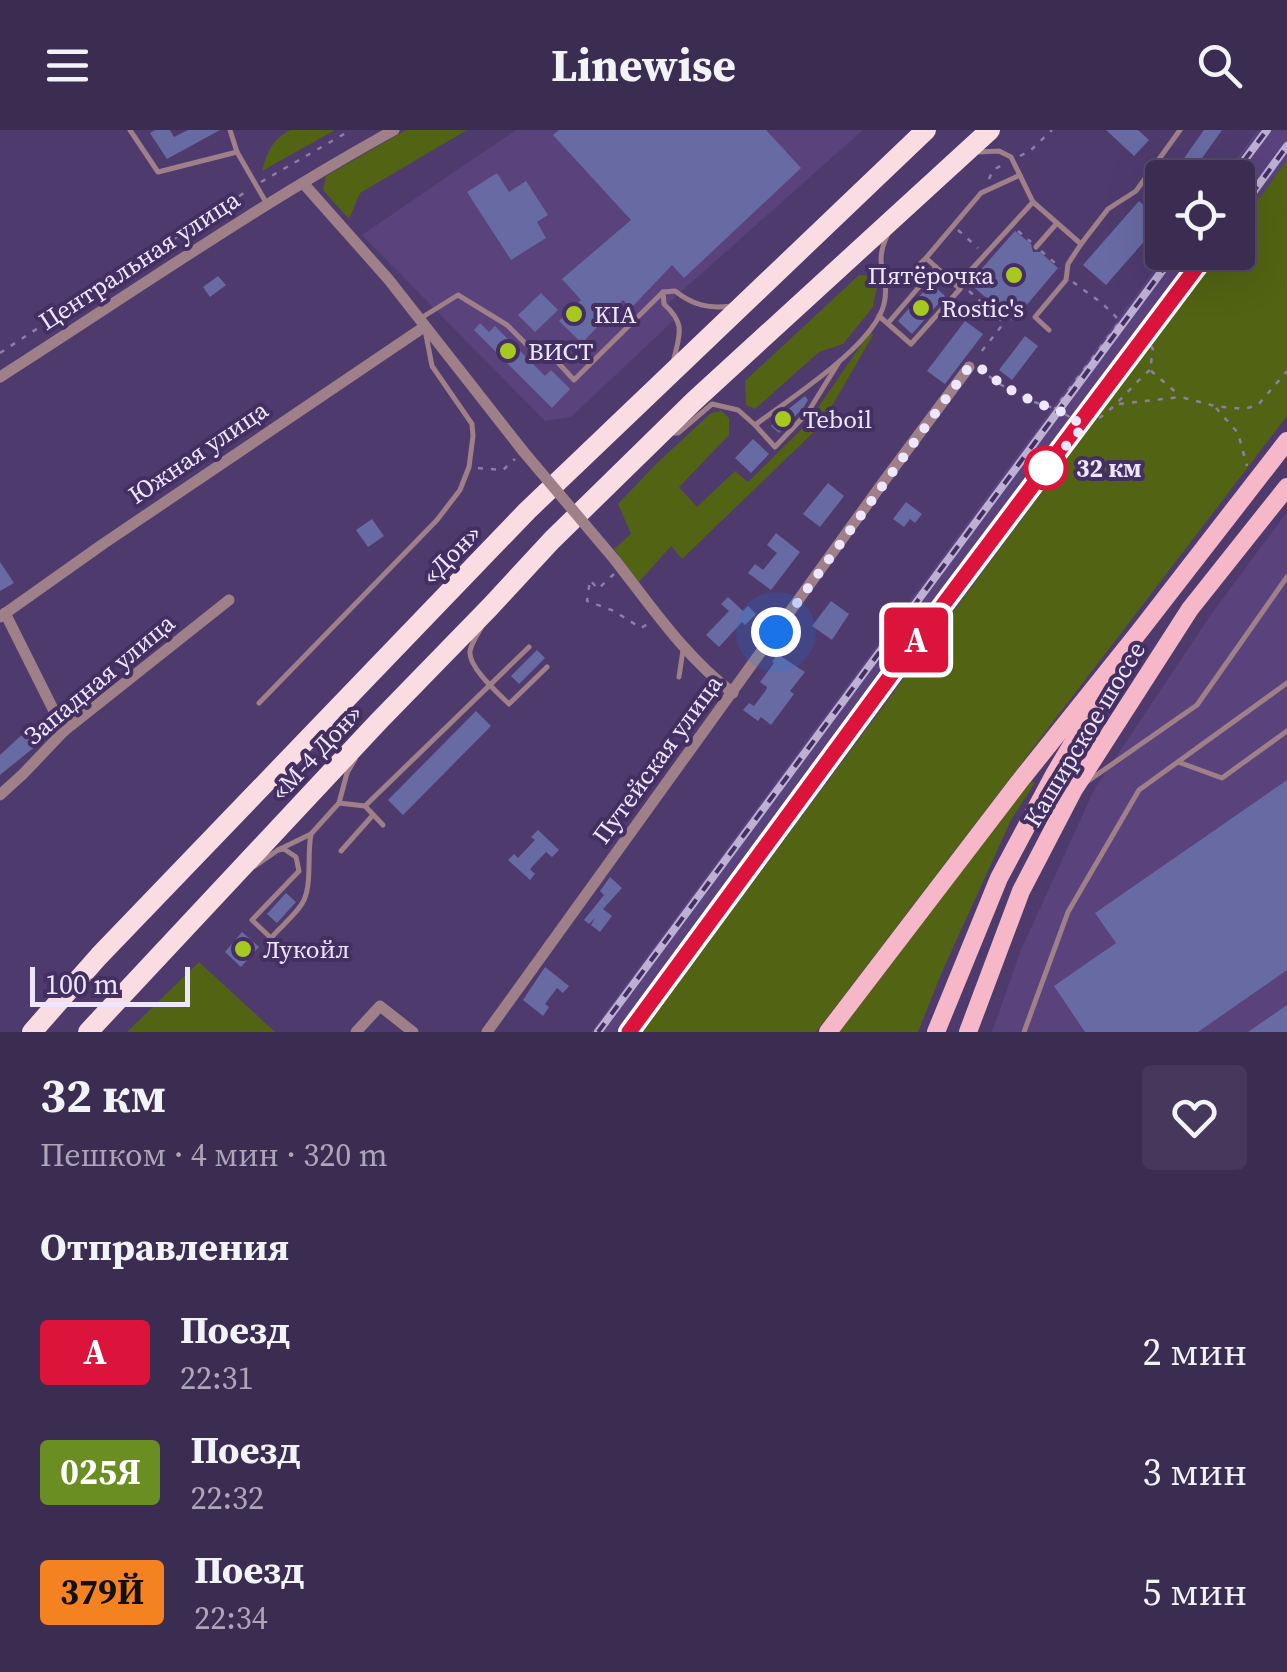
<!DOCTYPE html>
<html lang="ru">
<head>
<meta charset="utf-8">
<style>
	body { margin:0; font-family:"Source Serif 4",serif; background:#46385c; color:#f1f3f6; height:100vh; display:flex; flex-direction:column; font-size:38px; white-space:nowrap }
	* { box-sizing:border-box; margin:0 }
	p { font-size:32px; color:#aca7b8 }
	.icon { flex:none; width:55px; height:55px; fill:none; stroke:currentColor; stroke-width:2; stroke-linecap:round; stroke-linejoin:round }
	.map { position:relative; height:902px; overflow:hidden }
	.sheet { display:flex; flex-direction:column; background:#3b2c52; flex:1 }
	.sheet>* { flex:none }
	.badge { padding:0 20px; border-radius:8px; font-size:35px; line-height:65px }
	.controls { position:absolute; left:1145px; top:30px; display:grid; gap:20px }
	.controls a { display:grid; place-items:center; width:110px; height:110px; border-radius:10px; background:#3b2c52; box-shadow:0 10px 40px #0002,0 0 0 2px #544869; font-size:50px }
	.scale { position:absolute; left:30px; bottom:25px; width:160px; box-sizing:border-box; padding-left:10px; border:5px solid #eee5ff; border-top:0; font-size:28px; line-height:35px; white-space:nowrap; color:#eee5ff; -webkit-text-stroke:8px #442f62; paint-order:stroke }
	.you { position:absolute; width:50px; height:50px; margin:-25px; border:8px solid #fff; border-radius:50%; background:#1a73e8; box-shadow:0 0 0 15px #1a73e833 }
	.map>.badge { position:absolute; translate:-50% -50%; box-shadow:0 0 0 5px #fff }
	h2 { padding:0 40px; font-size:38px; line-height:90px }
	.round { display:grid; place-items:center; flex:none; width:105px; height:105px; border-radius:10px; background:#46385c }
	.headline { display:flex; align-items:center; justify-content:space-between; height:170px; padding:0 40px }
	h1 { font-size:48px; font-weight:700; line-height:75px }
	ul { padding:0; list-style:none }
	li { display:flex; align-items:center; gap:30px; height:120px; padding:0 40px }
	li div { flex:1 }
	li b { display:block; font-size:38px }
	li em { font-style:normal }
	li .badge { min-width:110px; font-weight:700; text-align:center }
	header { display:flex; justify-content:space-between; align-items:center; height:130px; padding:0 40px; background:#3b2c52; font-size:45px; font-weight:700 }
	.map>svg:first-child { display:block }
	.built { fill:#5a427d }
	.green { fill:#526313 }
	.building { fill:#686ba3 }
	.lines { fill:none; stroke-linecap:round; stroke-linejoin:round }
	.path { stroke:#8e7da7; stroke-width:2.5; stroke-dasharray:5 8; stroke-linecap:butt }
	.lane { stroke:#9f8088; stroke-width:5 }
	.street { stroke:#9f8088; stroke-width:11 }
	.primary { stroke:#f6b7c8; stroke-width:18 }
	.highway { stroke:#fadce3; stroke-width:20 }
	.rail-casing { stroke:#bdb0d2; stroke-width:8 }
	.rail { stroke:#442f62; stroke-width:4; stroke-dasharray:11; stroke-linecap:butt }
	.street-bridge { stroke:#9f8088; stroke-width:11 }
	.line-casing { stroke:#fff; stroke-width:22 }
	.line { stroke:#dc143c; stroke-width:15 }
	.walk { stroke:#eee5ff; stroke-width:10; stroke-dasharray:0 18 }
	.poi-dot { fill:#a7c81f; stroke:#442f62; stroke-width:4 }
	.stop-dot { fill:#fff; stroke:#dc143c; stroke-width:5 }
	.labels { text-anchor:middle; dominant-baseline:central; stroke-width:8; stroke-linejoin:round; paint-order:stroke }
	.street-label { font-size:25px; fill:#eee5ff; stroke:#442f62 }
	.poi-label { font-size:25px; fill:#eee5ff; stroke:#442f62; text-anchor:start }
	.stop-label { font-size:25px; font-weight:bold; fill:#eee5ff; stroke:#442f62; text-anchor:start }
</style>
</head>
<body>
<header><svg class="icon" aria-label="menu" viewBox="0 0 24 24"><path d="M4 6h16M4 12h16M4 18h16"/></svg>Linewise<svg class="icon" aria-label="search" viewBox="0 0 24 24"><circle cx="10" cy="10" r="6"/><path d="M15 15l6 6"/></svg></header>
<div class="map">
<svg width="1287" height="902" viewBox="0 0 1287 902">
	<rect width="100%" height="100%" fill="#4f3a6e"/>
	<g class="built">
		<path d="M516 0H863L665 176 674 190 571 287 545 291 362 105Z"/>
		<path d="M1258 0H1287V30L1238 97V48L1223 47Z"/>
		<path d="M1167 123H1219L642 902H591Z"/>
		<path d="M1287 382V902H992L1021 820 1094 660 1212 483Z"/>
	</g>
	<g class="green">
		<path d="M290 0H335L262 41C267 22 272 10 290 0Z"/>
		<path d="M406 0H467L360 63 349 89 323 60 326 46Z"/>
		<path d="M1287 30V286L816 902H642L1219 123 1238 122V97Z"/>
		<path d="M859 145 872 146 877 157 873 177 843 214 819 222 755 279 746 275 745 251Z"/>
		<path d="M870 202 873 205 821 295 682 429 671 416 639 452 614 419 631 404 618 374 656 334 711 283 721 281 729 288V305L679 357 697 377 735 341 748 352 806 295Z"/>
		<path d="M1033 651 1034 654 1011 690 942 842 918 902H836L1029 652Z"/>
		<path d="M199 832 275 902H127Z"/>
	</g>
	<g class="building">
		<path d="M155 0H170L174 7 188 0H220L167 29 150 3Z"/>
		<path d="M559 0H766L801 38 684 148 672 135 631 178 623 170 582 213 559 191 581 170 562 149 631 90 553 5Z"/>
		<path d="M1106 0H1138L1149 10 1134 26Z"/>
		<path d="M1204 0H1222L1188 48H1170Z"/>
		<path d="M497 43 509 62 526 51 548 85 537 92 546 108 511 130 467 62Z"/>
		<path d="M1139 71 1162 91 1106 155 1083 135Z"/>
		<path d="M1015 101 1031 114 1033 122H1040L1058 138 1013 191 969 153Z"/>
		<path d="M218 146 226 155 210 167 203 157Z"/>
		<path d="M931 153 945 166 912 204 898 191Z"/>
		<path d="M541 163 558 180 535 202 518 185Z"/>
		<path d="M965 191 983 204 945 254 927 241Z"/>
		<path d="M480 193 489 202 495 196 545 246 551 240 570 259 552 278 474 200Z"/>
		<path d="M1025 206 1038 216 1012 250 999 240Z"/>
		<path d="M805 266 808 270 803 278 779 303 771 296 786 281Z"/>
		<path d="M753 309 769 324 751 343 735 328Z"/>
		<path d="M828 353 844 366 820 397 803 384Z"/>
		<path d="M906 372 922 384 915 393 910 389 904 397 893 389Z"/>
		<path d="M372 389 384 406 368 417 356 400Z"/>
		<path d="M776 403 800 422 771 460 748 443 755 434 763 440 777 423 767 415Z"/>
		<path d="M0 432 14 453 0 461Z"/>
		<path d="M728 467 743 481 748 476 756 484 745 495 742 492 719 517 706 505 729 481 721 474Z"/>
		<path d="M831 471 849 484 832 510 812 496Z"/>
		<path d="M537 520 545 528 519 554 511 546Z"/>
		<path d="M777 524 805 542 790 561 794 564 771 595 761 587 758 591 743 580 749 573 754 576 766 560 767 557 760 552 774 533 772 532Z"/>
		<path d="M476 581 491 596 403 685 388 670Z"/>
		<path d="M26 601 37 615 0 645V625Z"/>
		<path d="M1287 650V840L1198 902H1085L1054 856 1116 813 1095 783Z"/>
		<path d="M538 700 559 720 552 727 546 722 530 739 535 744 530 750 508 730 514 724 518 728 535 710 531 707Z"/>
		<path d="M610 747 622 758 603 779 612 786 600 802 591 795 595 788 589 794 584 790 604 765 600 761Z"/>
		<path d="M286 763 296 772 277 793 267 784Z"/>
		<path d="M242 802 259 817 241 837 225 822Z"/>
		<path d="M545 837 569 856 563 863 557 858 545 874 549 877 543 886 523 870Z"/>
		<path d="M1287 875V902H1248Z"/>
	</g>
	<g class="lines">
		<g class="path">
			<path d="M1020 26 1031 20 1052 0"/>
			<path d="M989 49 993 40 1004 34"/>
			<path d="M261 52 351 0"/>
			<path d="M958 100 978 118"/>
			<path d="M1018 101 1031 112"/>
			<path d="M1041 121 1061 138"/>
			<path d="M1073 152 1103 174 1120 191 1055 278 1084 296C1112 285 1127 259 1150 240"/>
			<path d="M969 161 1004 193 977 227"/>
			<path d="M1151 216 1153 219 1150 240 1179 265"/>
			<path d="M0 223 250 59"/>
			<path d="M979 238C1001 257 1027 272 1055 278"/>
			<path d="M1119 274 1181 267 1215 276 1244 279 1258 275 1287 241"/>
			<path d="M1216 278 1238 303 1247 336"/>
			<path d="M478 338 503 340 515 329"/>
			<path d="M614 444 598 459 590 450 587 471 614 481 641 498 651 492"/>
		</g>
		<g class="lane">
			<path d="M130 0 158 42 237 22 267 74"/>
			<path d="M230 0 237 22"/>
			<path d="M978 22 999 21 1011 27 1033 72 1081 114 1108 79 1136 61 1180 0"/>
			<path d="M1036 117 1057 93"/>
			<path d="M926 128 981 63 1020 45"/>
			<path d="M884 146 892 153 902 151 926 128 960 159"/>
			<path d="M663 162 664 174C687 195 679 205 673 233"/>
			<path d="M879 186 911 214 960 159V152L1033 72"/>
			<path d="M421 188 458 165 507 195 540 228 552 226 574 250 663 162 675 161C693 175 708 179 731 176"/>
			<path d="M889 192 936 137"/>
			<path d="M1049 200 1035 187 1066 150 1068 134 1081 114"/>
			<path d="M755 295 775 317 808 282 839 232"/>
			<path d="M669 303H678L712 274 738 280 755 295C789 269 874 216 884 174 891 145 872 138 887 106"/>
			<path d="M481 498C477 505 471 514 470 521 468 537 498 563 509 574L547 537"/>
			<path d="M679 547 683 520"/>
			<path d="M259 573 437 390 460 360 469 337 473 306 472 294 432 236 425 200"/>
			<path d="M1178 632 1222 648 1287 601"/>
			<path d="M1088 651 1197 575 1287 447"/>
			<path d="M339 673 365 676 383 695"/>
			<path d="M365 676 529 517"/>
			<path d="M278 720 284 719 296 727 299 741 252 790 271 808C279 798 299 782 304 770 312 752 307 724 311 704"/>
			<path d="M341 721 373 685"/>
			<path d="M255 736 278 720 311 704 339 673 347 643 355 629"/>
			<path d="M1024 902 1068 782 1139 660 1287 553"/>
		</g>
		<g class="street">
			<path d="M303 53 389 150 523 321"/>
			<path d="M0 247C131 163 258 75 394 0"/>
			<path d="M615 430C651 476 685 527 733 563"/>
			<path d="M5 483 64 601"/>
			<path d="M0 487 103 414 424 197"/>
			<path d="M0 665 23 644 64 601 229 470"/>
			<path d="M356 902 380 876 413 902"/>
			<path d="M487 902 884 351 969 237"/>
		</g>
		<g class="primary">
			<path d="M828 902 1019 652 1139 502 1287 311"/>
			<path d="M936 902 999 748 1055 643 1105 559"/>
			<path d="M968 902 1021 761 1073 661 1190 479 1287 357"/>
		</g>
		<g class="highway">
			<path d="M32 902 99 826 527 381 926 0"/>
			<path d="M88 902 378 592 490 477 552 410 694 271 990 0"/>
		</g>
		<g class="rail-casing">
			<g id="rail">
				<path d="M1231 48 1267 0"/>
				<path d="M1238 83 1287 16"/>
				<path d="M598 902 1176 122"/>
				<path d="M629 902 916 511 1208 122"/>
			</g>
		</g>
		<use href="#rail" class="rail"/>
		<path class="street-bridge" d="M523 321 615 430"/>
	</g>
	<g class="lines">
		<g class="line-casing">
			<path id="line" d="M629 902 916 511 1208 122"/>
		</g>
		<use href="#line" class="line"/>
		<path class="walk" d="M776 502 969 237H979L1005 257 1038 274 1055 278 1084 296 1046 338"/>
	</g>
	<g class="poi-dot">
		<circle cx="1014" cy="145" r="10"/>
		<circle cx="921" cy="178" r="10"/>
		<circle cx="574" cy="184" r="10"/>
		<circle cx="508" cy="221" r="10"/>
		<circle cx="783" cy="289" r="10"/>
		<circle cx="243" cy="819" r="10"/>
	</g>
	<circle class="stop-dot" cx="1046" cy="338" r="20"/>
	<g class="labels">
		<g class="street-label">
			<text transform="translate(139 130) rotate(-33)">Центральная улица</text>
			<text transform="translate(198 322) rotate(-34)">Южная улица</text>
			<text transform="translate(451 424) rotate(-46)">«Дон»</text>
			<text transform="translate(99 549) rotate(-40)">Западная улица</text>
			<text transform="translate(1084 604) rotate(-59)">Каширское шоссе</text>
			<text transform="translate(316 622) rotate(-47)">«М-4 Дон»</text>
			<text transform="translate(657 629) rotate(-54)">Путейская улица</text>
		</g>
		<g class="poi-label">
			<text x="994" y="145" text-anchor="end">Пятёрочка</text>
			<text x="941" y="178">Rostic's</text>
			<text x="594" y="184">KIA</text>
			<text x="528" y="221">ВИСТ</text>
			<text x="803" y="289">Teboil</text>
			<text x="263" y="819">Лукойл</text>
		</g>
		<g class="stop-label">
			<text x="1076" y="338">32 км</text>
		</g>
	</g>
</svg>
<div class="controls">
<a><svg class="icon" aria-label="locate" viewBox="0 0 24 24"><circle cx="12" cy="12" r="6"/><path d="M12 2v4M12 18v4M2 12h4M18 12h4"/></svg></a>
</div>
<div class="scale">100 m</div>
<div class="you" style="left:776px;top:502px"></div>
<b class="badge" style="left:916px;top:510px;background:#dc143c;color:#fff">A</b>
</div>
<section class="sheet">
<div class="headline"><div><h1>32 км</h1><p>Пешком · 4 мин · 320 m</p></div><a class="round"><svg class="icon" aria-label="heart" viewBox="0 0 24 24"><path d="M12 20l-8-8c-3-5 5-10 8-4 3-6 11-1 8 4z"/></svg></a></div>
<h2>Отправления</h2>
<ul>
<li><span class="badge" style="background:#dc143c;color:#fff">A</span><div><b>Поезд</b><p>22:31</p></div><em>2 мин</em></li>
<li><span class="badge" style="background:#6b8e23;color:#fff">025Я</span><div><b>Поезд</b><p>22:32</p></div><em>3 мин</em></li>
<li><span class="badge" style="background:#f58220;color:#111">379Й</span><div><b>Поезд</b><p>22:34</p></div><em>5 мин</em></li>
</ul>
</section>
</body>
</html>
